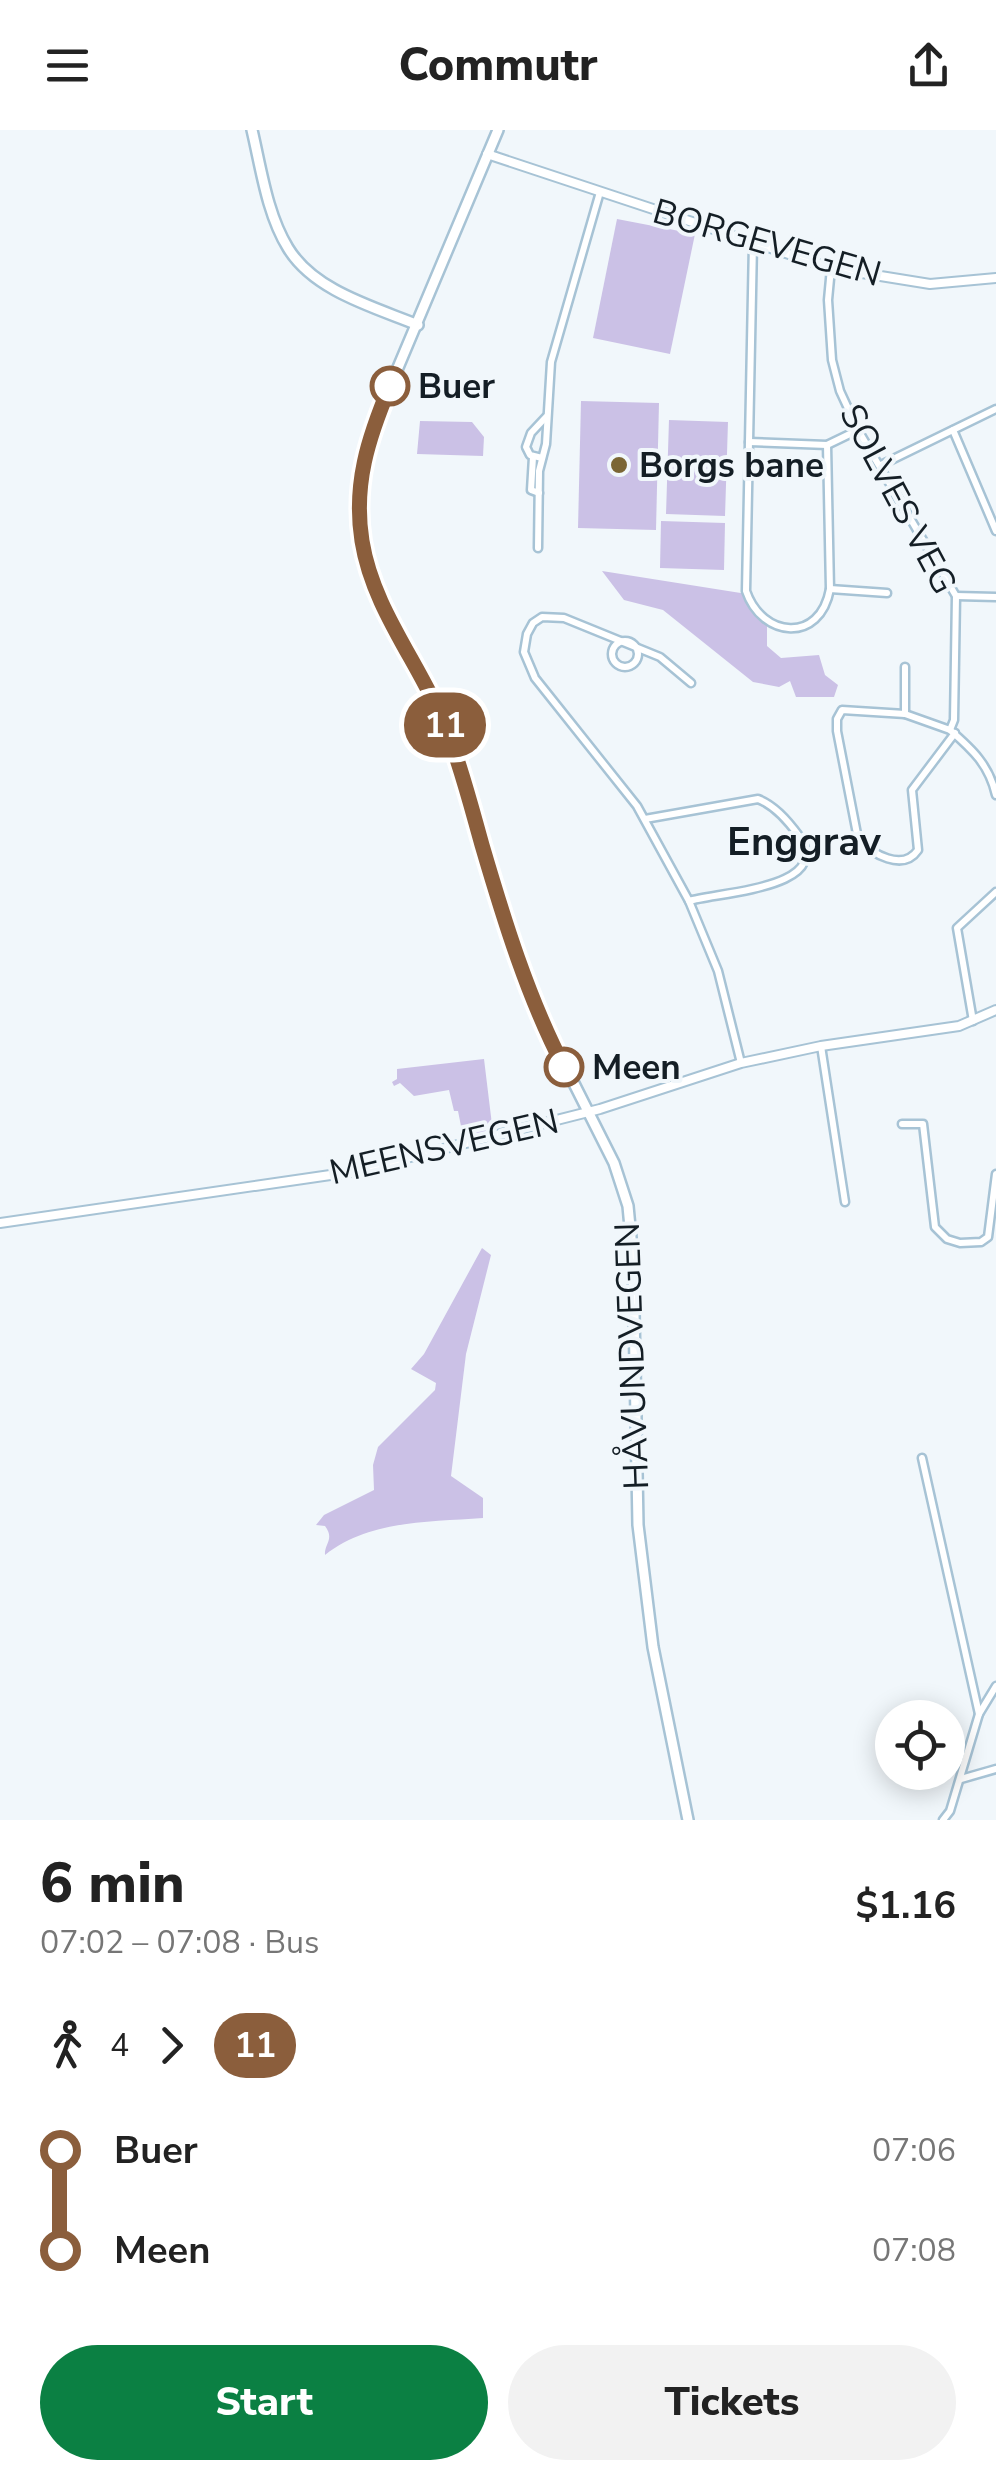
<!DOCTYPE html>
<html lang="en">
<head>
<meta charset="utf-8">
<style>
	body { margin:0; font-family:"Nunito Sans",sans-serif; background:#f2f2f2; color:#222; height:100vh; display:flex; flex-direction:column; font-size:38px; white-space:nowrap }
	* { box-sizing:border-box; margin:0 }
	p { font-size:32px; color:#767676 }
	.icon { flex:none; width:55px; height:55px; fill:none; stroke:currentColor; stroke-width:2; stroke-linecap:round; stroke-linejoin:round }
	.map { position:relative; height:1690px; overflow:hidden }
	.sheet { display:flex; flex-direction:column; background:#fff; flex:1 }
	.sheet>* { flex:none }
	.badge { padding:0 20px; border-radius:32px; font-size:35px; line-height:65px }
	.tools { position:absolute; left:875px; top:1570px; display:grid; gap:20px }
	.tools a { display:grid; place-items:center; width:90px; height:90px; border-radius:50%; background:#fff; box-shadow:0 5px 25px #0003; font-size:50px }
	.map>.badge { position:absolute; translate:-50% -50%; box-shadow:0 0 0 5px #fff }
	.legs { display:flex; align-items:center; gap:15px; height:110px; padding:0 40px; font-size:32px }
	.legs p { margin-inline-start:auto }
	.head { display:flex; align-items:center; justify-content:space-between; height:170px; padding:0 40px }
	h1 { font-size:55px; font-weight:800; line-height:75px }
	.button { display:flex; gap:20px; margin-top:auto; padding:20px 40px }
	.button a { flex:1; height:115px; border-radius:60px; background:#0b8043; color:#fff; font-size:40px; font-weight:800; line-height:115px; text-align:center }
	.button a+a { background:#f2f2f2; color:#222 }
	ul { padding:0 40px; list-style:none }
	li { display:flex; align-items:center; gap:35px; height:100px; font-size:38px }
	li i { display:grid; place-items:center; width:15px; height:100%; margin:0 12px; background:currentColor }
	li i::after { content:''; width:25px; height:25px; margin:-12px; border:8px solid; border-radius:50%; background:#fff }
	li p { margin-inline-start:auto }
	li:first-child i { background:linear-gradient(#0000 50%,currentColor 0) }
	li:last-child i { background:linear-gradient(currentColor 50%,#0000 0) }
	header { display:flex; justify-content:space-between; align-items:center; height:130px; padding:0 40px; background:#fff; font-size:45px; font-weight:800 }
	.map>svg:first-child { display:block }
	.green { fill:#cbc1e6 }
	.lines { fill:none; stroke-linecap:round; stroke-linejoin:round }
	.minor-casing { stroke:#a7c3d5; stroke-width:11 }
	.tertiary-casing { stroke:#a7c3d5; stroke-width:12 }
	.secondary-casing { stroke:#a7c3d5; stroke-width:14 }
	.minor { stroke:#fff; stroke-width:6 }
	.tertiary { stroke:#fff; stroke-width:8 }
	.secondary { stroke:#fff; stroke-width:9 }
	.line-1-casing { stroke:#fff; stroke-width:22 }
	.line-1 { stroke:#8b5e3c; stroke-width:15 }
	.stop-1-dot { fill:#fff; stroke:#8b5e3c; stroke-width:5 }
	.poi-dot { fill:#7b6635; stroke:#f1f7fb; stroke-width:4 }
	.labels { text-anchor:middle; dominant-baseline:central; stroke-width:8; stroke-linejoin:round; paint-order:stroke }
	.street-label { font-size:35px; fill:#141e25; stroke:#f1f7fb }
	.stop-label { font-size:35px; font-weight:bold; fill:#141e25; stroke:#f1f7fb; text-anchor:start }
	.poi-label { font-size:35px; font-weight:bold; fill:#141e25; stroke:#f1f7fb; text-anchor:start }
	.quarter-label { font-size:40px; font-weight:bold; fill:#141e25; stroke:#f1f7fb }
</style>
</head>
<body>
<header><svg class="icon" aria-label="menu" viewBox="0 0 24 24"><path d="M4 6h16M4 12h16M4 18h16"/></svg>Commutr<svg class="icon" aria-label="share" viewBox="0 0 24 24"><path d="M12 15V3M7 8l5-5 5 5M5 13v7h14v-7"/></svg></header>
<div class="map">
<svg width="996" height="1690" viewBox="0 0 996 1690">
	<rect width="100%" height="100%" fill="#f1f7fb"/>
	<g class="green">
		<path d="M617 89 695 104 670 224 593 208Z"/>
		<path d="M581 271 659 273 656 400 578 398Z"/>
		<path d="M669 290 728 292 725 386 666 384Z"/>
		<path d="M420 291 472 292 484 307 483 326 417 324Z"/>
		<path d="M661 391 725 393 724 440 660 438Z"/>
		<path d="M602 441 747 464 753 481 767 495V516L781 528 819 525 825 545 838 555 834 567H796L790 551 779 557 753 552 663 480 624 470Z"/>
		<path d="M484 929 493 1003 464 1011 458 981H454L449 960 414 966 400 953 394 956 392 952 397 949V939Z"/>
		<path d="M482 1118 491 1125 466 1224 451 1346 483 1368V1388C429 1392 369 1390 325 1425 324 1414 335 1409 325 1396L316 1395 324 1385 374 1360 373 1335 378 1317 435 1260 436 1253 411 1239 424 1224Z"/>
	</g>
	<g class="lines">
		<g class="minor-casing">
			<g id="minor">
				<path d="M753 113 746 461C762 508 820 514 830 459L827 315"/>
				<path d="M831 138 828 170 832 230 840 261 858 300 956 466 954 590 950 600"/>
				<path d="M953 300 996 401"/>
				<path d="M749 312 827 315 858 300"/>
				<path d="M533 327 531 360 539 363"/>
				<path d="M542 328 530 325 526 317 531 303 546 287"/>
				<path d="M881 335 996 279"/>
				<path d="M538 418 539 341 546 314 551 232 600 62"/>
				<path d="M830 459 887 463"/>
				<path d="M956 466 996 467"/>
				<circle cx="625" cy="524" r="13"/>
				<path d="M905 537V584"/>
				<path d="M691 553 660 527 564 488 542 487 533 493 527 504 524 522 535 548 637 676 689 771 718 841 741 933"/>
				<path d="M955 603 912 660 918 720C903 742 872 724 858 709L837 601V589L842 580 905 584 950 600C973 620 989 635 996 665"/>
				<path d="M645 689 758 669C774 675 789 692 799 706 835 759 717 762 689 771"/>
				<path d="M973 891 957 798 996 762"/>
				<path d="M821 916 845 1072"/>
				<path d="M902 994H923L935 1097 947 1109 960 1113 981 1112 988 1107 996 1044"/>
				<path d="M922 1328 979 1584"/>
				<path d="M961 1649 996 1639"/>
				<path d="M943 1690 950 1681 979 1584 996 1556"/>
			</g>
		</g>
		<g class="tertiary-casing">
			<g id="tertiary">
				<path d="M487 24 831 138 930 154 996 148"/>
				<path d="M0 1093 351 1042 600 979 741 933 821 916 959 896 996 880"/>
			</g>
		</g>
		<g class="secondary-casing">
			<g id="secondary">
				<path d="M252 0C261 38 267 84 288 118 314 161 374 177 418 195"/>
				<path d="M498 0 373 297 363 328 358 366 362 414 371 447 446 599 500 774 540 886 614 1033 628 1076 633 1129 638 1395 653 1517 688 1690"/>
			</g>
		</g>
		<use href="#minor" class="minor"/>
		<use href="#tertiary" class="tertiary"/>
		<use href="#secondary" class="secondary"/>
	</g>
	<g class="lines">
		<g class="line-1-casing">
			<path id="line-1" d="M390 256C368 308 353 355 362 411 373 480 421 535 446 598 461 636 471 676 482 715 504 790 528 868 564 937"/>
		</g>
		<use href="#line-1" class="line-1"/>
	</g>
	<g class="stop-1-dot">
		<circle cx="390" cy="256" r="18"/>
		<circle cx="564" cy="937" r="18"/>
	</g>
	<circle class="poi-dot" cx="619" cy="335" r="10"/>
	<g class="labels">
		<g class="street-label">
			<text transform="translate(767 113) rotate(16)">BORGEVEGEN</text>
			<text transform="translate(898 369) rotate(62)">SOLVES VEG</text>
			<text transform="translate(444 1017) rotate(-13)">MEENSVEGEN</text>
			<text transform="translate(632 1226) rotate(-92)">HÅVUNDVEGEN</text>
		</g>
		<g class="stop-label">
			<text x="418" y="256">Buer</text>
			<text x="592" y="937">Meen</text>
		</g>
		<g class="poi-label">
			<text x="639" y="335">Borgs bane</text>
		</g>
		<g class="quarter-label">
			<text x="804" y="712">Enggrav</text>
		</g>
	</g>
</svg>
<div class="tools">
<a><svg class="icon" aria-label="locate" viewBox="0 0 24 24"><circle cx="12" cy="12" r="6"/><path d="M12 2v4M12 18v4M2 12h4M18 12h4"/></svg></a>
</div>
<b class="badge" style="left:445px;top:595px;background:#8b5e3c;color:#fff">11</b>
</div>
<section class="sheet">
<div class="head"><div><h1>6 min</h1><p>07:02 – 07:08 · Bus</p></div><b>$1.16</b></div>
<div class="legs"><svg class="icon" aria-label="walk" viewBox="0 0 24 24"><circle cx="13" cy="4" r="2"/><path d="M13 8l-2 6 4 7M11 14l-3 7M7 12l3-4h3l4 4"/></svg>4<svg class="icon" aria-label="forward" viewBox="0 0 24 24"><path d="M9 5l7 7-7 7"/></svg><b class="badge" style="background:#8b5e3c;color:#fff">11</b></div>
<ul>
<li><i style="color:#8b5e3c"></i><b>Buer</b><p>07:06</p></li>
<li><i style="color:#8b5e3c"></i><b>Meen</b><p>07:08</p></li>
</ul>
<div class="button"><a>Start</a><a>Tickets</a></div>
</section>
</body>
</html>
